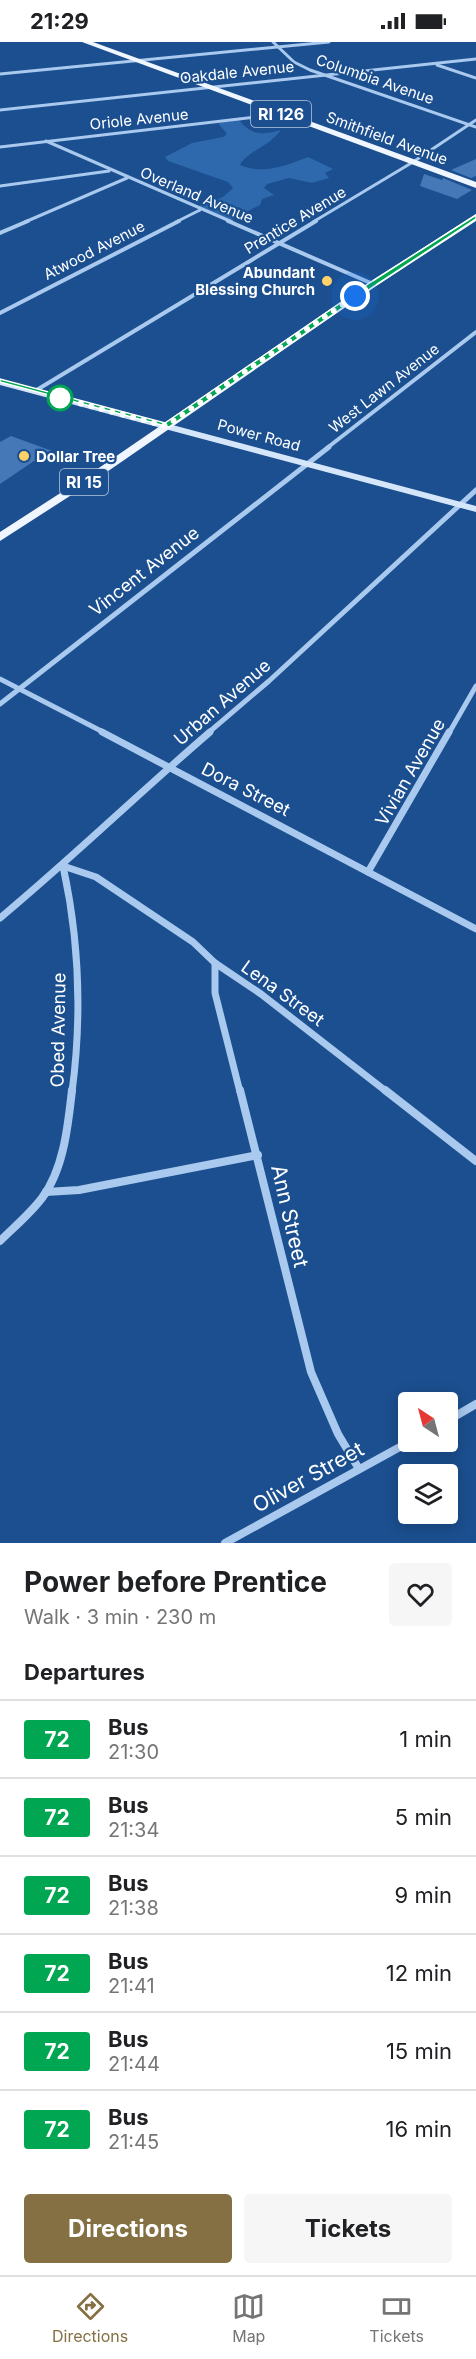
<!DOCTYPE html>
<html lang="en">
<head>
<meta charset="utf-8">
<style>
	body { margin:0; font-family:Inter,sans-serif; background:#f6f6f6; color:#202124; height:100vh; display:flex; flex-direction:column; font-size:22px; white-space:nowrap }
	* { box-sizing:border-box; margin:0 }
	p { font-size:20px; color:#757577 }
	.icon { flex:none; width:33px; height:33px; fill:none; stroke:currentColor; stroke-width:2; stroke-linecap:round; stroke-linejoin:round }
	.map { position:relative; height:1501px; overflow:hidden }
	.drawer { display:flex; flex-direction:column; background:#fff; flex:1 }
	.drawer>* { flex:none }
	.badge { padding:0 12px; border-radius:4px; font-size:21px; line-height:39px }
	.needle { width:39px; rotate:324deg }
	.buttons { position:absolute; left:398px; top:1350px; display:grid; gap:12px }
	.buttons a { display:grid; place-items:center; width:60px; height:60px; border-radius:6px; background:#fff; box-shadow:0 3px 15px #0003; font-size:30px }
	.you { position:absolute; width:30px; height:30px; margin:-15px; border:4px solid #fff; border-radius:50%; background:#1a73e8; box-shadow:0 0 0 9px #1a73e833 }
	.map>.badge { position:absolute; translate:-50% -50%; box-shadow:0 0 0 3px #fff }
	h2 { padding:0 24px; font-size:22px; line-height:54px }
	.round { display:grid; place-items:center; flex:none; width:63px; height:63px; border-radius:6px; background:#f6f6f6 }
	.overview { display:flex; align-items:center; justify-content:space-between; height:102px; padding:0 24px }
	h1 { font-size:28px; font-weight:700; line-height:45px }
	.button { display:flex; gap:12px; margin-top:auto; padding:12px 24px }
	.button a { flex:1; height:69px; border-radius:6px; background:#847042; color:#fff; font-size:24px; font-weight:700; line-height:69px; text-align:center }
	.button a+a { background:#f6f6f6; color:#202124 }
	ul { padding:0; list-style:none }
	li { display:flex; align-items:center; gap:18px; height:78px; padding:0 24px; border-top:2px solid #e0e0e0 }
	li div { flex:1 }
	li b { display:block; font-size:22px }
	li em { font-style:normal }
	li .badge { min-width:66px; font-weight:700; text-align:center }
	.status { display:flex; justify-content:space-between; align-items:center; height:42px; padding:0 30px; background:#fff; direction:ltr }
	.status svg { height:16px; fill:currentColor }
	.tabs { display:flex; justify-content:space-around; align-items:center; height:84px; border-top:2px solid #e0e0e0; background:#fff; font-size:16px; color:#757577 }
	.tabs a { display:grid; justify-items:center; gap:3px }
	.tabs .active { color:#847042 }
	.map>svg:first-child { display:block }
	.green { fill:#2e69ad }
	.building { fill:#4478b7 }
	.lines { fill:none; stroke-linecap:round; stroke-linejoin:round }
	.street-far4 { stroke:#a9c9ee; stroke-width:3 }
	.street-far3 { stroke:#a9c9ee; stroke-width:4 }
	.street-far2 { stroke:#a9c9ee; stroke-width:5 }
	.street-far1 { stroke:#a9c9ee; stroke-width:7 }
	.street { stroke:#a9c9ee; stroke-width:8 }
	.secondary { fill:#d6e6fa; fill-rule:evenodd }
	.primary { fill:#f0f6ff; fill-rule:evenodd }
	.line { fill:#00a651; stroke:#fff; stroke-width:1.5 }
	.walk { stroke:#fff; stroke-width:6; stroke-dasharray:0 10.8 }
	.poi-dot { fill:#ffd166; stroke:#1b4f8f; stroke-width:2 }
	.stop-dot { fill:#fff; stroke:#00a651; stroke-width:3 }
	.labels { text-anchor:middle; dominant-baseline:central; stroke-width:4.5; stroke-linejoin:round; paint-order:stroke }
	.far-street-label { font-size:15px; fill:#fff; stroke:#1b4f8f }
	.far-poi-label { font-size:15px; font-weight:bold; fill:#fff; stroke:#1b4f8f; text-anchor:end }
	.shield { fill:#1b4f8f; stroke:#bbcadd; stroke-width:1.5 }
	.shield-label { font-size:16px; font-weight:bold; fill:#fff }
	.street-label { font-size:18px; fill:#fff; stroke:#1b4f8f }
	.near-street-label { font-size:21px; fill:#fff; stroke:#1b4f8f }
</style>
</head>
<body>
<div class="status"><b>21:29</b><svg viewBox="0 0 49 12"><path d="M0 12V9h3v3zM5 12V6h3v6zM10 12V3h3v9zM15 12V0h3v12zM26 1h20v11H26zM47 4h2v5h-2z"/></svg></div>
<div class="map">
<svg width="476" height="1501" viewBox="0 0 476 1501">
	<rect width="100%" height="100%" fill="#1b4f8f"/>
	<path class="green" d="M239 78C252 94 263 93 281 88 269 105 247 109 240 123 263 133 285 124 308 115L333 127 325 131 329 136 312 141 289 136 267 142 264 146 274 153 262 157 260 163 229 179 196 165 223 155 233 146 228 140 168 119 165 115 192 101 223 95 227 92 218 81Z"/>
	<g class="building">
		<path d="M476 117V134L471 136 451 128Z"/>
		<path d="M424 132 442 138 443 136 472 148 457 157 420 144Z"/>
		<path d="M11 394 55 410 39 421 34 419 0 442V400Z"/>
	</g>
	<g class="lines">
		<g class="street-far4">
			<path d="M273 0 294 20 310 28 476 85"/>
			<path d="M437 23 476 36"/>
			<path d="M0 32 329 0"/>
			<path d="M0 68 476 17"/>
			<path d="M46 99 232 180"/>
			<path d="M0 105 282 72"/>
			<path d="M0 144 109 129"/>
			<path d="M25 180 127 136"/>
			<path d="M176 180 200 168"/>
			<path d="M313 180 413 120 476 78"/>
		</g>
		<g class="street-far3">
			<path d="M228 179 373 242"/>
			<path d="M0 191 28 179"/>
			<path d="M0 271 179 179"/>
			<path d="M35 349 316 179"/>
			<path d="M327 406 476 290"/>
		</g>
		<g class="street-far2">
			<path d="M0 637 105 691"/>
			<path d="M0 662 329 405"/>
			<path d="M208 691 269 639 476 448"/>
			<path d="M449 691 476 644"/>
		</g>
		<g class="street-far1">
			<path d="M102 690 476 887"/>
			<path d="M63 824 96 835 193 900 215 921 261 952 387 1050"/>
			<path d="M63 824C79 897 82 975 72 1050"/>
			<path d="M368 830 449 690"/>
			<path d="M0 876C72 816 139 751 210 690"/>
			<path d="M215 921V951L240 1050"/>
		</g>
		<g class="street">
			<path d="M240 1048 311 1330 338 1392 359 1427"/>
			<path d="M385 1048 476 1119"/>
			<path d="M46 1150 79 1148 258 1113"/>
			<path d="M0 1199C14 1185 30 1172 42 1156 64 1127 68 1083 72 1048"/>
			<path d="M447 1379 476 1362"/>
			<path d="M225 1501 409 1400"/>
		</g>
		<path class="secondary" d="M0 337 476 464V470L0 343Z"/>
		<g class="primary">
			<path d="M82 0H93L476 140V146Z"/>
			<path d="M476 172V179L376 244 101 434 0 499V490L93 430 370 240Z"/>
		</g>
	</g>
	<path class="line" d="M476 173V177L376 243 169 385 0 340V337L165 381 371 240Z"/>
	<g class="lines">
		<path class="walk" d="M60 356 166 384 355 254"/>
	</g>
	<g class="poi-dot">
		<circle cx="327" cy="239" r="6"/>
		<circle cx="24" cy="414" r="6"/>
	</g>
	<circle class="stop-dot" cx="60" cy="356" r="12"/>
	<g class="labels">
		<g class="far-street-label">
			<text transform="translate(237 30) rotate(-6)">Oakdale Avenue</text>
			<text transform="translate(375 37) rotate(19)">Columbia Avenue</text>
			<text transform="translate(139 77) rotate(-6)">Oriole Avenue</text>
			<text transform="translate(387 96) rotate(20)">Smithfield Avenue</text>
			<text transform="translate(197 153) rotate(23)">Overland Avenue</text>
			<text transform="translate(295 178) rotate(-31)">Prentice Avenue</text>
			<text transform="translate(94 208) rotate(-27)">Atwood Avenue</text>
			<text transform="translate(384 346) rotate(-38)">West Lawn Avenue</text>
			<text transform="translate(259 393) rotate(15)">Power Road</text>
		</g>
		<g class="far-poi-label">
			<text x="315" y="230">Abundant<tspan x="315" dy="17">Blessing Church</tspan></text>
			<text x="36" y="414" text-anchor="start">Dollar Tree</text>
		</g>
		<g class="shield">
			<rect x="251" y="59" width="60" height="26" rx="4.5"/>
			<rect x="60" y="427" width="48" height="26" rx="4.5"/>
		</g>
		<g class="shield-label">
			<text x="281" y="72">RI 126</text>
			<text x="84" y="440">RI 15</text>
		</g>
		<g class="street-label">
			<text transform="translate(144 529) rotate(-38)">Vincent Avenue</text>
			<text transform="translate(222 660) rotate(-41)">Urban Avenue</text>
			<text transform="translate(410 730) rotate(-60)">Vivian Avenue</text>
			<text transform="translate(246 747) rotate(27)">Dora Street</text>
			<text transform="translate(283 951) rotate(36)">Lena Street</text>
			<text transform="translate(58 988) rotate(-89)">Obed Avenue</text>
		</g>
		<g class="near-street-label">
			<text transform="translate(290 1174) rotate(77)">Ann Street</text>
			<text transform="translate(308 1435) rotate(-29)">Oliver Street</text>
		</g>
	</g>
</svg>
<div class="buttons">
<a><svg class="needle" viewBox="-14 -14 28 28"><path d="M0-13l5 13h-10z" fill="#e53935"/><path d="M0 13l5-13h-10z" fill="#757577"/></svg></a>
<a><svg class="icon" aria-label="layers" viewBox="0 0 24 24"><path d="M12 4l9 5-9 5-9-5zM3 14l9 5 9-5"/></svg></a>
</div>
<div class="you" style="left:355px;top:254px"></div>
</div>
<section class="drawer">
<div class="overview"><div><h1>Power before Prentice</h1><p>Walk · 3 min · 230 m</p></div><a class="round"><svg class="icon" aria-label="heart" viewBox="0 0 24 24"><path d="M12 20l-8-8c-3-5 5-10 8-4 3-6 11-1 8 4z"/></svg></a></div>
<h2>Departures</h2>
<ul>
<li><span class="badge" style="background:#00a651;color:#fff">72</span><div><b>Bus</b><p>21:30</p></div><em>1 min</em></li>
<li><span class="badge" style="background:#00a651;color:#fff">72</span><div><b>Bus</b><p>21:34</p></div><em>5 min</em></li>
<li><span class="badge" style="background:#00a651;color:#fff">72</span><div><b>Bus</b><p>21:38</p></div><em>9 min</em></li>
<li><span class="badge" style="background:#00a651;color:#fff">72</span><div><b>Bus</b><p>21:41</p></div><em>12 min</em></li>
<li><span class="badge" style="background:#00a651;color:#fff">72</span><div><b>Bus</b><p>21:44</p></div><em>15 min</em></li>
<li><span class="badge" style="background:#00a651;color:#fff">72</span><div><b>Bus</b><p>21:45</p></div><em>16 min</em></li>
</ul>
<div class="button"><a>Directions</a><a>Tickets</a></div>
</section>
<nav class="tabs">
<a class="active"><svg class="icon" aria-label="directions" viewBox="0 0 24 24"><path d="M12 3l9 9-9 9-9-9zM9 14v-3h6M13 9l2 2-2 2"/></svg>Directions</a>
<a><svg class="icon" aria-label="map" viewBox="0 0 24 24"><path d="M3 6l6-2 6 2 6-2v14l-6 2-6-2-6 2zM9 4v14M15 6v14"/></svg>Map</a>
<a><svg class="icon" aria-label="tickets" viewBox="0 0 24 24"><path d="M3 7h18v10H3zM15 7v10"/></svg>Tickets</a>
</nav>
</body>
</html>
